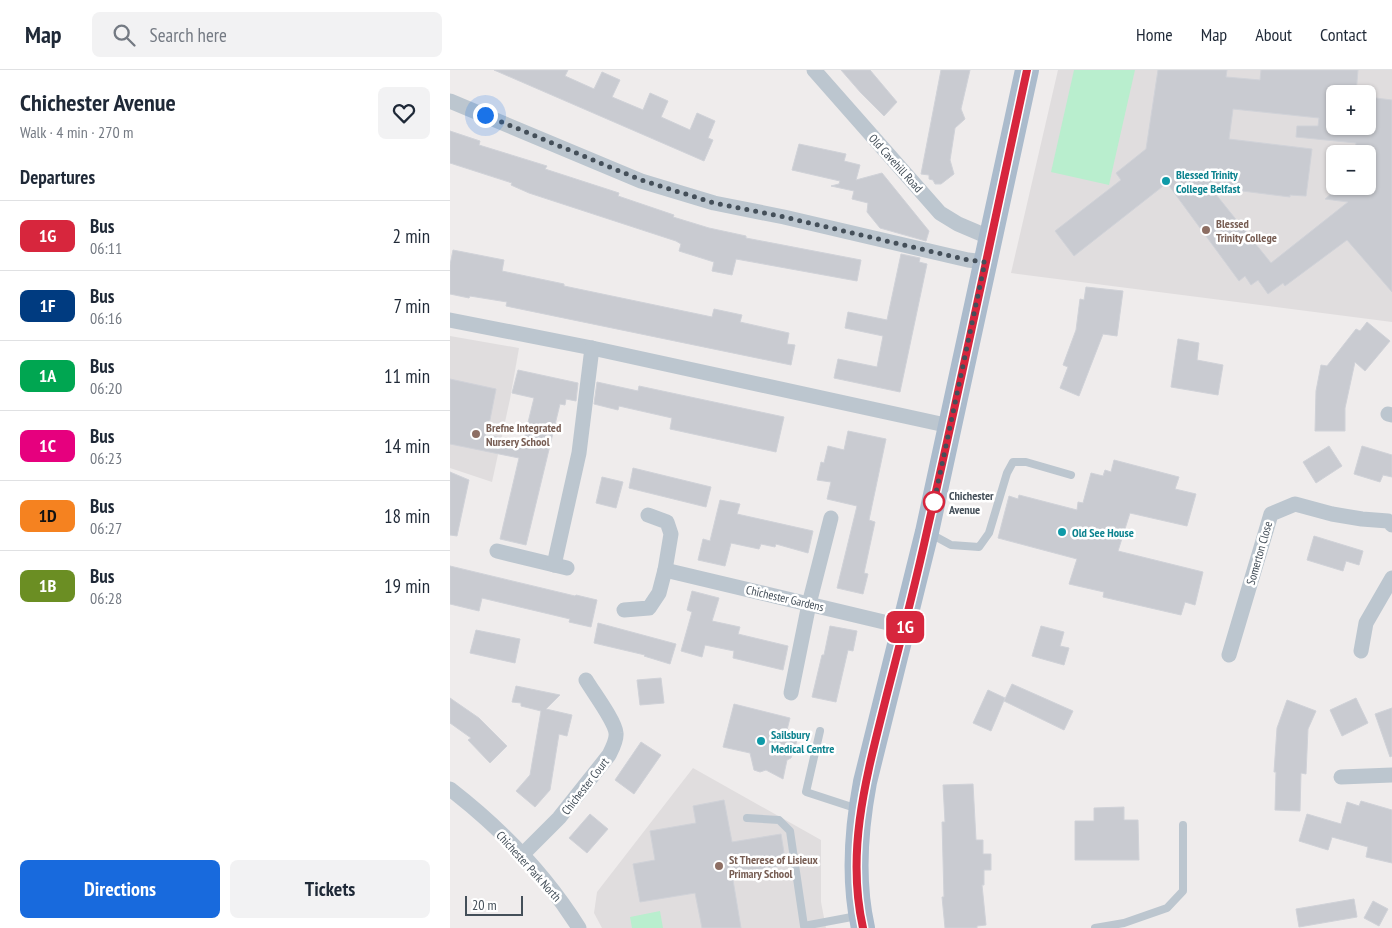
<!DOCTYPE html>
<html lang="en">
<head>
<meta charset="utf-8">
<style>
	body { margin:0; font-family:"PT Sans Narrow",sans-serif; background:#f2f2f3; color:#1f2937; height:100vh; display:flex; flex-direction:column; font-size:19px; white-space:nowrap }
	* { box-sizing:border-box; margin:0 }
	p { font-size:16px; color:#747a83 }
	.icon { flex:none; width:28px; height:28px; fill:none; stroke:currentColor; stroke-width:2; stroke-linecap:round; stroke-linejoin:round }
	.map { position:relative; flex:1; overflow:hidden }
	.side { display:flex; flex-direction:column; background:#fff; width:450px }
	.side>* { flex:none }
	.badge { padding:0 10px; border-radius:8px; font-size:18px; line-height:32px }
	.buttons { position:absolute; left:876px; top:15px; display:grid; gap:10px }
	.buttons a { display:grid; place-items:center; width:50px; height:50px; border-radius:8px; background:#fff; box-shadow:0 1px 4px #0004; font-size:25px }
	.scale { position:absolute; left:15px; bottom:12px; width:58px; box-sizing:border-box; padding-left:5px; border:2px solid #444f59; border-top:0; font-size:14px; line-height:18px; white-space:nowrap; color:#444f59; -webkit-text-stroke:4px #fff; paint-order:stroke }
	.you { position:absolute; width:25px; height:25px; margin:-12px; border:4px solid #fff; border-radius:50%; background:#1a73e8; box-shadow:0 0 0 8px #1a73e833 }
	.map>.badge { position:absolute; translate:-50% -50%; box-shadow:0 0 0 2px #fff }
	h2 { padding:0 20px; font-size:19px; line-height:45px }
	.round { display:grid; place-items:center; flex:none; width:52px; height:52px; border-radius:8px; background:#f2f2f3 }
	.head { display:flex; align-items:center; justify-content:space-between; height:85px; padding:0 20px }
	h1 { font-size:24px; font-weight:700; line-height:38px }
	.primary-button { display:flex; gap:10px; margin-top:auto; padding:10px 20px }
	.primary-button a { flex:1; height:58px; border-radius:8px; background:#186add; color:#fff; font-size:20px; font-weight:700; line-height:58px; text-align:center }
	.primary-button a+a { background:#f2f2f3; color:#1f2937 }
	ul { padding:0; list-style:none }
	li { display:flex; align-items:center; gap:15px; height:70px; padding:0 20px; border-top:1px solid #e0e1e3 }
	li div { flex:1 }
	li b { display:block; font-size:19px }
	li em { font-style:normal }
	li .badge { min-width:55px; font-weight:700; text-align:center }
	header { display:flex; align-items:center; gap:30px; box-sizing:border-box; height:70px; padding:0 25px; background:#fff; border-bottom:1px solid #e0e1e3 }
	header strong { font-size:24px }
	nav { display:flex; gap:28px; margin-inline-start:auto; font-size:18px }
	.search { width:350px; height:45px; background:#f2f2f3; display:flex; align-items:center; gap:12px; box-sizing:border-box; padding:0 18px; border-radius:8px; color:#747a83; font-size:19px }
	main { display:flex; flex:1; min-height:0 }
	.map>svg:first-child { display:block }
	.education { fill:#e0ddde; fill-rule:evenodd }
	.green { fill:#b9eece }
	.building { fill:#c9cbd1; stroke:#d0d2d8; fill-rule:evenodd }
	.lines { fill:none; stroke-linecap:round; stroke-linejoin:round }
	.lane { stroke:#bcc6cf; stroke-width:8 }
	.street { stroke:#bcc6cf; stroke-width:15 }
	.primary { stroke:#abbbcc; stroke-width:24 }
	.line-casing { stroke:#fff; stroke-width:11 }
	.line { stroke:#d7263d; stroke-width:8 }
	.walk { stroke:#444f59; stroke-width:5; stroke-dasharray:0 9 }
	.culture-dot { fill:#0f9aa8; stroke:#fff; stroke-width:2 }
	.education-dot { fill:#8d6e63; stroke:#fff; stroke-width:2 }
	.stop-dot { fill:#fff; stroke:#d7263d; stroke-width:2.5 }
	.labels { text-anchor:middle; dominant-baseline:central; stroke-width:5; stroke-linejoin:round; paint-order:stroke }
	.street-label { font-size:12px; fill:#444f59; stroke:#fff }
	.culture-label { font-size:12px; font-weight:bold; fill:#0d838f; stroke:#fff; text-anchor:start }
	.education-label { font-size:12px; font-weight:bold; fill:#785e54; stroke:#fff; text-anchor:start }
	.stop-label { font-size:12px; font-weight:bold; fill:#444f59; stroke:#fff; text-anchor:start }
</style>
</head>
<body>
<header>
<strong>Map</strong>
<div class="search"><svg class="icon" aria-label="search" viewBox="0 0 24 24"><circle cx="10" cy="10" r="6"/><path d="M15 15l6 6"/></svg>Search here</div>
<nav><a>Home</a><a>Map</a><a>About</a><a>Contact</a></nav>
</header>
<main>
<section class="side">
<div class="head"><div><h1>Chichester Avenue</h1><p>Walk · 4 min · 270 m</p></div><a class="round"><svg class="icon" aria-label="heart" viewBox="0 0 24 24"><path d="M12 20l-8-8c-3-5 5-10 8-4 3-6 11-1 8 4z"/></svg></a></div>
<h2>Departures</h2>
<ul>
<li><span class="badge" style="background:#d7263d;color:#fff">1G</span><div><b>Bus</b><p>06:11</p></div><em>2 min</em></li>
<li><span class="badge" style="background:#003b80;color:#fff">1F</span><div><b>Bus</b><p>06:16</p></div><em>7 min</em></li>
<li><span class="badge" style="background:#00a651;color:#fff">1A</span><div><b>Bus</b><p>06:20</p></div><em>11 min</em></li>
<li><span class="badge" style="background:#e6007e;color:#fff">1C</span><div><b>Bus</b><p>06:23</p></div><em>14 min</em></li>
<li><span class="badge" style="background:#f58220;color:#111">1D</span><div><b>Bus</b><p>06:27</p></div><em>18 min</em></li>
<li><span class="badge" style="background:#6b8e23;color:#fff">1B</span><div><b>Bus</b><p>06:28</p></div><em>19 min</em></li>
</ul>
<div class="primary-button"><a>Directions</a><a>Tickets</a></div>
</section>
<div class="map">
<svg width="942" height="858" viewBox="0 0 942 858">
	<rect width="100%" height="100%" fill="#efecec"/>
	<g class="education">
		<path d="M608 0H942V252L561 203ZM885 24H918V56H885ZM885 84H918V116H885Z"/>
		<path d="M0 266 69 278 60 329 42 412 0 398Z"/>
		<path d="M243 698 371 770V832L376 858H152L144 843 147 822Z"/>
	</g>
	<g class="green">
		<path d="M624 0H685L659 115 601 102Z"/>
		<path d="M210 841 213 858H182L180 847Z"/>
	</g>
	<g class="building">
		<path d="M44 0H118L115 6 144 19 152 2 170 10 162 27 193 40 200 23 218 31 211 47 240 60 247 43 265 51 258 68 263 70 254 91Z"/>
		<path d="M391 0H420L447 32 434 46 411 23Z"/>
		<path d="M491 0H520L511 39 515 49 505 58 500 90 504 104 491 114H485L483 110 479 109V105L471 104Z"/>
		<path d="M708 0H777L776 7 810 10 811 0H908L906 24H885V56H918V27L942 30V222L897 170 835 216 833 213 818 224 808 210 801 215 795 206 789 211 717 113 624 186 605 161 671 110 666 103 696 79ZM783 39 869 48 868 56H847L846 67 906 73 905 84H918V116H890L875 129 898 132 821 193 760 117 840 127V125L856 126 862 79 779 69Z"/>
		<path d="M0 61 30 71 29 75 97 96 95 99 169 123 168 126 224 145 223 147 259 158 296 166V168L411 190 407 211 286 189 282 205 262 201 264 192 229 181 231 174 226 171 79 123 61 115 62 113 0 93Z"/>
		<path d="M349 74 396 84 394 91 410 95 406 110 432 103 479 161 476 171 430 158 417 142 418 133 402 129 404 121 381 116 389 114 390 111 342 100Z"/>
		<path d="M3 180 54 190 52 201 114 214V216L262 247 264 239 292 245 290 252 339 263 337 274 345 275 341 295 56 236 57 232 20 226 19 228 0 224V195Z"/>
		<path d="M451 184 470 188 469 192 477 194 450 322 384 308 388 289 427 297 433 266 395 258 398 242 437 250Z"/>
		<path d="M636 217 673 221 667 266 653 264 629 326 610 318 618 297 613 295 626 260 630 229 634 230Z"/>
		<path d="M917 252 940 271 915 301 905 292 895 338V361H865L866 321 871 295 877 296 906 259 910 261Z"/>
		<path d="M728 269 749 273 747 290 773 295 768 325 721 317Z"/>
		<path d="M68 300 128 313 126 331 116 329 115 335 110 334 76 475 50 469 69 388 0 374V309L46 319 37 365 73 373 84 328 62 323Z"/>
		<path d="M147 312 188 321 189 316 334 347 326 382 220 359 222 348 169 336 168 340 144 334Z"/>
		<path d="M398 361 436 369 419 450 425 452 414 503 418 504 413 524 387 518 407 436 377 429 381 412 367 410 371 392 374 393 378 376 394 380Z"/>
		<path d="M879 376 892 396 866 413 853 392Z"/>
		<path d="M912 376 942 385V407L933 405 930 412 904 404Z"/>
		<path d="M664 390 729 407 725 419 746 424 737 456 680 443 668 481 753 502 745 535 735 532 731 545 653 527 654 522 619 514 627 489 548 468 559 426 568 429 569 425 627 440 628 432 633 433 641 403 653 406 655 400 661 402Z"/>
		<path d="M183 398 261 417 256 437 179 418Z"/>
		<path d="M0 402 19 410 7 466 0 465Z"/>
		<path d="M152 407 173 412 166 438 146 433Z"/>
		<path d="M270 430 290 434 287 444 363 461 358 483 326 474 325 477 311 474 309 479 281 473 275 496 248 490 253 469 260 471Z"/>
		<path d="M864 466 913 481 909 495 896 491 893 501 857 490Z"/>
		<path d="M0 496 125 526 126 525 147 530 141 557 119 552 120 549 32 528 29 541 0 534Z"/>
		<path d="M242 521 269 528 262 551 290 557 288 564 338 576 333 600 283 588 284 581 255 575 252 587 231 581 242 542 237 540Z"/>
		<path d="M148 553 226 574 220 594 194 586 195 585 144 573Z"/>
		<path d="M380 556 407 561 403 581 398 580 386 632 362 627 372 585H374Z"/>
		<path d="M591 556 614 562 610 576 619 578 614 595 582 586Z"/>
		<path d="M26 560 70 569 65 593 20 583Z"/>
		<path d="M211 608 214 633 190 635 187 610Z"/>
		<path d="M562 614 623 641 614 660 554 631Z"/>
		<path d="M66 616 110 625 96 639 122 645 117 666 109 664 100 720 85 737 66 721 80 705 91 641 71 636V633L62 632Z"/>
		<path d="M538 620 555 628 541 661 523 653Z"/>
		<path d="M0 628 29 648 57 676 40 693 18 670 21 668 0 653Z"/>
		<path d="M906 628 918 653 892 666 880 640Z"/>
		<path d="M837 630 866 641 858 659 856 704 851 703 850 741 825 740 826 702H824L827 658Z"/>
		<path d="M284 634 340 648 337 660H342L348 668 341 688 337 690 333 709 316 700 310 702 304 700 300 683 273 677Z"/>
		<path d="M942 638V686L940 687 925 644Z"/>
		<path d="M191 672 211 685 184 724 165 710Z"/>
		<path d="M523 714 526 770H533V784H541V800H534V815H532L536 855 527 856V858H495L492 827H494L492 752H495L493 715Z"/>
		<path d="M274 730 282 772 331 764 336 795 282 804 291 858H252L245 823 190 832 183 794 205 790 200 761 246 753 243 736Z"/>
		<path d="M911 731 942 740V793L916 787 918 777 882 767 878 780 849 771 857 744 891 754 897 732 909 736Z"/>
		<path d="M674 737V750H688L689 790H625V751H644V738Z"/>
		<path d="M140 744 158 759 137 783 119 768Z"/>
		<path d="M904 829 907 847 849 857 846 839Z"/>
		<path d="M923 831 938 839 929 856 914 848Z"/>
	</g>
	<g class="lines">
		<g class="lane">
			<path d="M479 463 501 475 529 477 539 463 557 403 563 392H576L621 405"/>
			<path d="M370 661 356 722 408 739"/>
			<path d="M297 748 329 750 340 761 354 856 407 846"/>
			<path d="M645 858 674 853 717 838 733 821V755"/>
		</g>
		<g class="street">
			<path d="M364 0 490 143 508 154 541 168"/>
			<path d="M0 31 191 111 264 133 334 147 518 190 535 192"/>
			<path d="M0 250 142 278 500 356"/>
			<path d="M938 344 942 345"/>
			<path d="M47 481 117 498"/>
			<path d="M104 495 129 383 142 278"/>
			<path d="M215 500 455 557"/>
			<path d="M174 540 199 538 209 523 215 500 221 464 217 452 198 445"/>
			<path d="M911 581 916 553 942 508"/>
			<path d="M779 585 821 444 845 434 882 444 912 449 938 451 942 455"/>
			<path d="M341 623 359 534 381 448"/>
			<path d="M891 707 942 705"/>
			<path d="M0 719C49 757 96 805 129 858"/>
			<path d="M72 785 109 748 159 685C162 679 167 670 166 663 165 651 143 622 136 610"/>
		</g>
		<path class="primary" d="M413 858C402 809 406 760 415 712L477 462 577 0"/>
	</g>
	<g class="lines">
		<g class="line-casing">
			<path id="line" d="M413 858C395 778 418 701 437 624 451 570 465 516 477 461 512 308 544 154 577 0"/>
		</g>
		<use href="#line" class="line"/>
		<path class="walk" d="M35 45 191 110 264 133 334 147 518 190 535 192 484 432"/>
	</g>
	<g class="culture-dot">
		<circle cx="716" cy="111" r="5"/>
		<circle cx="612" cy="462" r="5"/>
		<circle cx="311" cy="671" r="5"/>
	</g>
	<g class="education-dot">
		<circle cx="756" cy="160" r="5"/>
		<circle cx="26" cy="364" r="5"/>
		<circle cx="269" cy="796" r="5"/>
	</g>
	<circle class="stop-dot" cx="484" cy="432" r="10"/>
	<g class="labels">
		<g class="street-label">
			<text transform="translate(446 93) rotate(48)">Old Cavehill Road</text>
			<text transform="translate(809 483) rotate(-74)">Somerton Close</text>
			<text transform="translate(335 528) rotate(13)">Chichester Gardens</text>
			<text transform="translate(135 716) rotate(-52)">Chichester Court</text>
			<text transform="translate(79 796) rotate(48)">Chichester Park North</text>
		</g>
		<g class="culture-label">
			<text x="726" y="104">Blessed Trinity<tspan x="726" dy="14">College Belfast</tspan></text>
			<text x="622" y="462">Old See House</text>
			<text x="321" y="664">Sailsbury<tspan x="321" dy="14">Medical Centre</tspan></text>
		</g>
		<g class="education-label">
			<text x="766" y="153">Blessed<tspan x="766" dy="14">Trinity College</tspan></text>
			<text x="36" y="357">Brefne Integrated<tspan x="36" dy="14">Nursery School</tspan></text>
			<text x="279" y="789">St Therese of Lisieux<tspan x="279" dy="14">Primary School</tspan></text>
		</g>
		<g class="stop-label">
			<text x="499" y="425">Chichester<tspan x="499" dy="14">Avenue</tspan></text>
		</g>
	</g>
</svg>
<div class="buttons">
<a>+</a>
<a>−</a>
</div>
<div class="scale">20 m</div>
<div class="you" style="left:35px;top:45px"></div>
<b class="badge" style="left:455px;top:557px;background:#d7263d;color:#fff">1G</b>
</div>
</main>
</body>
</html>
